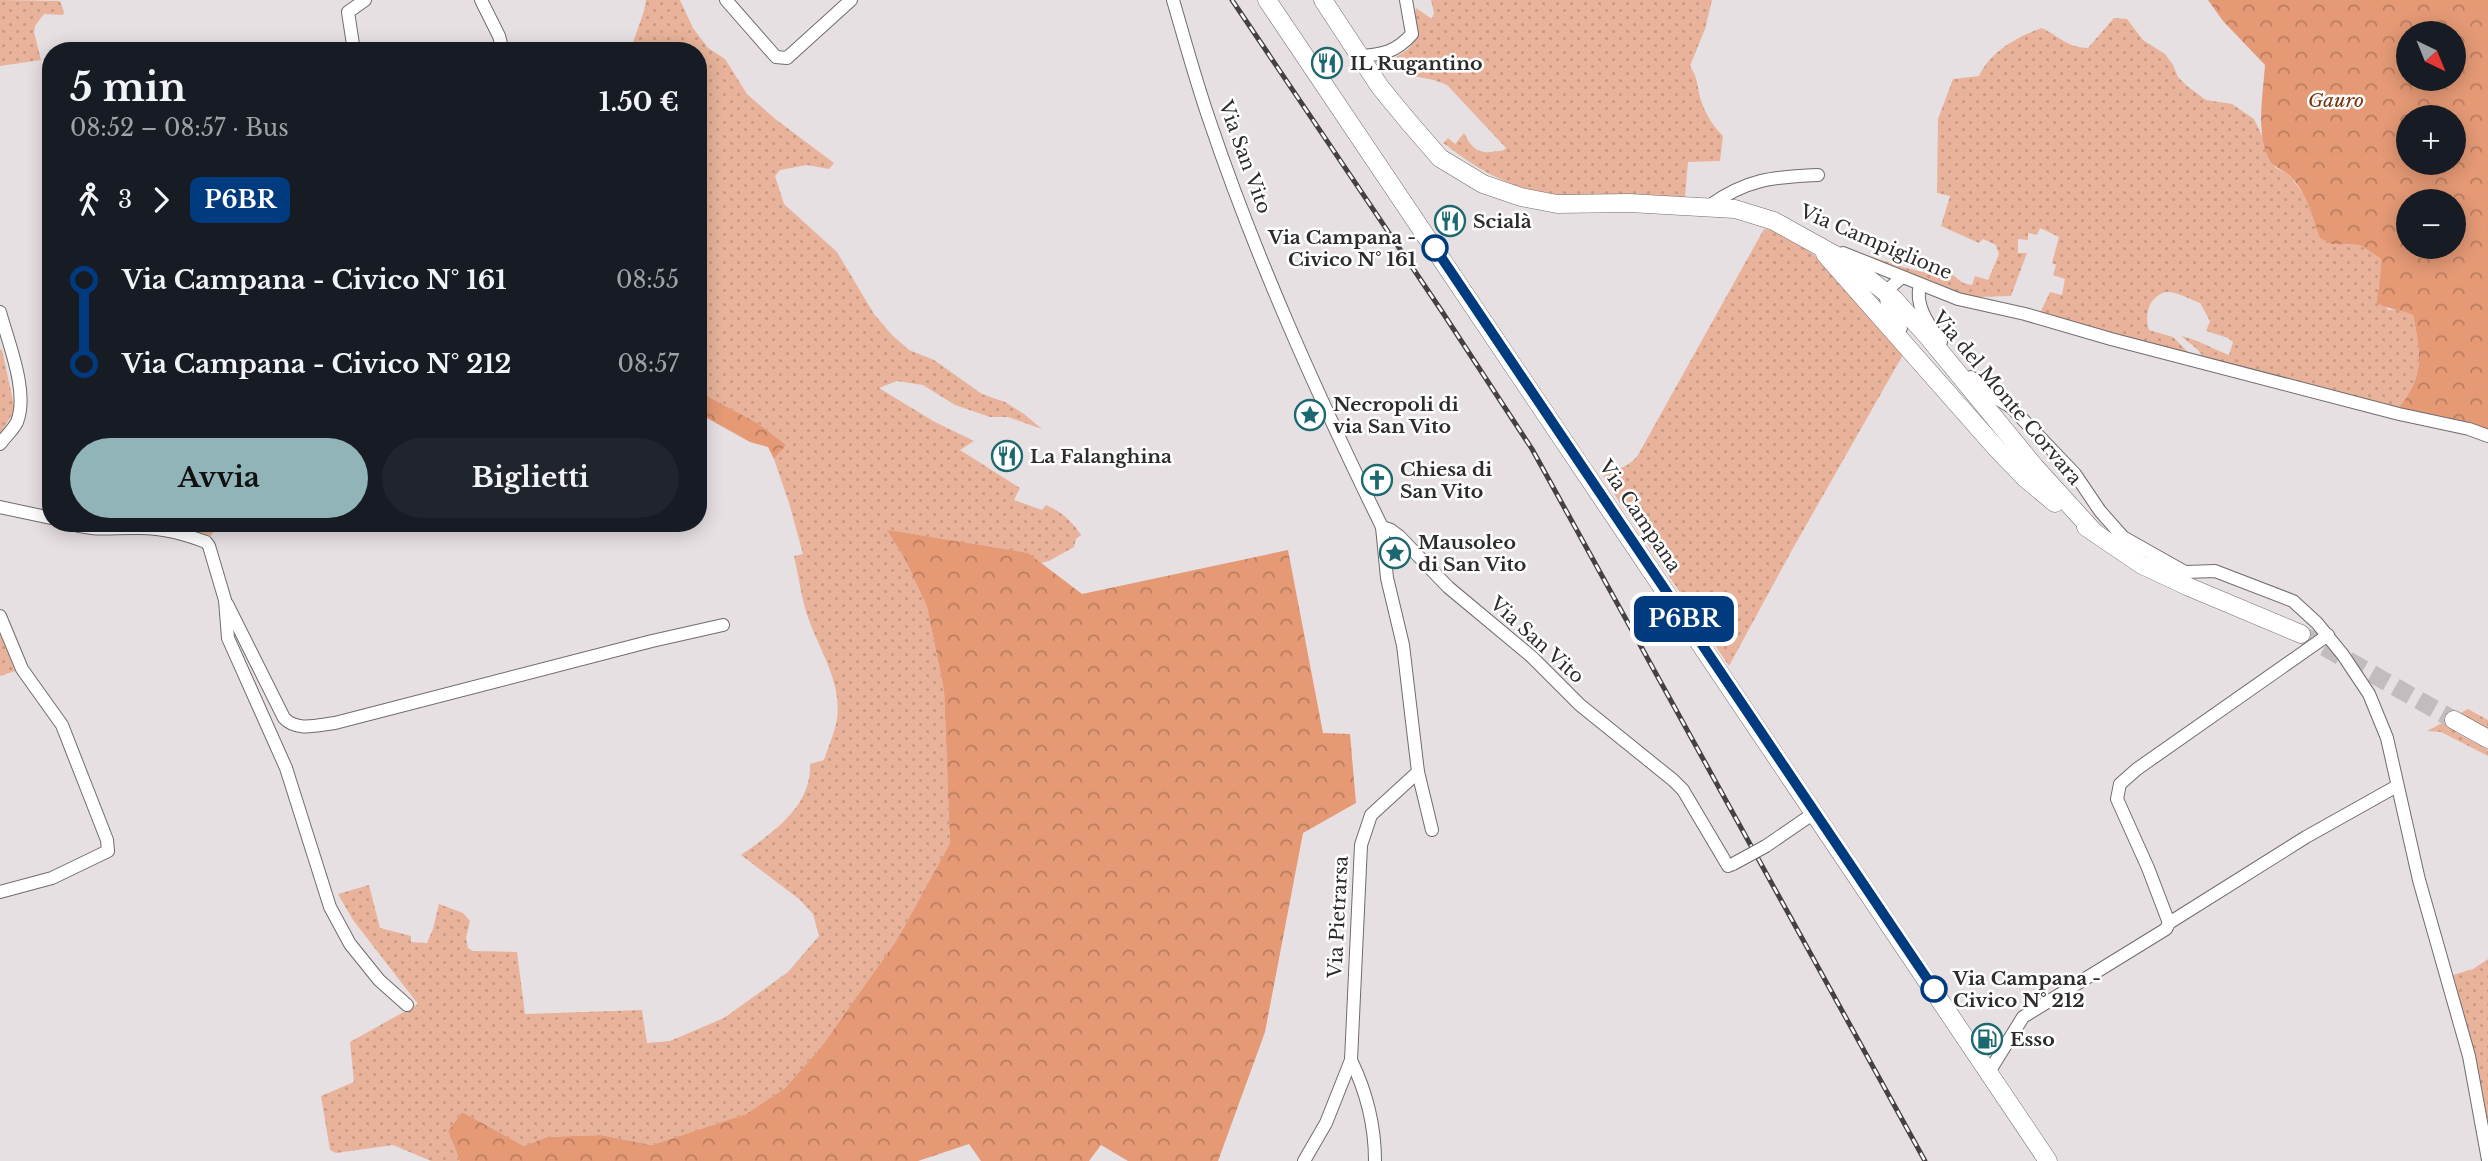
<!DOCTYPE html>
<html lang="it">
<head>
<meta charset="utf-8">
<style>
	body { margin:0; font-family:"Libre Baskerville",serif; background:#20242c; color:#f1f3f6; height:100vh; display:flex; flex-direction:column; font-size:26px; white-space:nowrap }
	* { box-sizing:border-box; margin:0 }
	p { font-size:23px; color:#9ea1a6 }
	.icon { flex:none; width:38px; height:38px; fill:none; stroke:currentColor; stroke-width:2; stroke-linecap:round; stroke-linejoin:round }
	.map { position:relative; flex:1; overflow:hidden }
	.drawer { position:absolute; left:42px; top:42px; width:665px; height:490px; display:flex; flex-direction:column; background:#171b24; border-radius:28px; box-shadow:0 4px 18px #0003 }
	.drawer>* { flex:none }
	.badge { padding:0 14px; border-radius:10px; font-size:24px; line-height:46px }
	.needle { width:46px; rotate:137deg }
	.controls { position:absolute; left:2396px; top:21px; display:grid; gap:14px }
	.controls a { display:grid; place-items:center; width:70px; height:70px; border-radius:50%; background:#171b24; box-shadow:0 4px 18px #0003; font-size:35px }
	.map>.badge { position:absolute; translate:-50% -50%; box-shadow:0 0 0 4px #fff }
	.legs { display:flex; align-items:center; gap:10px; height:77px; padding:0 28px; font-size:23px }
	.legs p { margin-inline-start:auto }
	.head { display:flex; align-items:center; justify-content:space-between; height:119px; padding:0 28px }
	h1 { font-size:38px; font-weight:700; line-height:52px }
	.button { display:flex; gap:14px; margin-top:auto; padding:14px 28px }
	.button a { flex:1; height:80px; border-radius:42px; background:#91b4b9; color:#111; font-size:28px; font-weight:700; line-height:80px; text-align:center }
	.button a+a { background:#20242c; color:#f1f3f6 }
	ul { padding:0 28px; list-style:none }
	li { display:flex; align-items:center; gap:24px; height:84px; font-size:26px }
	li i { display:grid; place-items:center; width:10px; height:100%; margin:0 9px; background:currentColor }
	li i::after { content:''; width:18px; height:18px; margin:-9px; border:5px solid; border-radius:50%; background:#171b24 }
	li p { margin-inline-start:auto }
	li:first-child i { background:linear-gradient(#0000 50%,currentColor 0) }
	li:last-child i { background:linear-gradient(currentColor 50%,#0000 0) }
	.map>svg:first-child { display:block }
	.grass { fill:url(#grass-dots) }
	.forest { fill:url(#forest-crowns); fill-rule:evenodd }
	.lines { fill:none; stroke-linecap:round; stroke-linejoin:round }
	.secondary-tunnel { stroke:#c2bcbe; stroke-width:18; stroke-dasharray:18 9; stroke-linecap:butt }
	.street-casing { stroke:#716b6e; stroke-width:14 }
	.secondary-casing { stroke:#716b6e; stroke-width:19 }
	.street { stroke:#fff; stroke-width:12 }
	.secondary { stroke:#fff; stroke-width:18 }
	.rail-casing { stroke:#434142; stroke-width:5 }
	.rail { stroke:#fff; stroke-width:2.5; stroke-dasharray:8; stroke-linecap:butt }
	.street-bridge-casing { stroke:#716b6e; stroke-width:14; stroke-linecap:butt }
	.street-bridge { stroke:#fff; stroke-width:12 }
	.line-1-casing { stroke:#fff; stroke-width:16 }
	.line-1 { stroke:#003b80; stroke-width:10 }
	.stop-1-dot { fill:#fff; stroke:#003b80; stroke-width:3.5 }
	.labels { text-anchor:middle; dominant-baseline:central; stroke-width:5; stroke-linejoin:round; paint-order:stroke }
	.poi-label { font-size:19px; font-weight:bold; fill:#2d2b2c; stroke:#fff; text-anchor:start }
	.park-label { font-size:19px; font-style:italic; fill:#773209; stroke:#fff }
	.street-label { font-size:19px; fill:#2d2b2c; stroke:#fff }
	.stop-label { font-size:19px; font-weight:bold; fill:#2d2b2c; stroke:#fff; text-anchor:end }
</style>
</head>
<body>
<div class="map">
<svg width="2488" height="1161" viewBox="0 0 2488 1161">
	<defs>
		<pattern id="grass-dots" width="8" height="8" patternUnits="userSpaceOnUse" patternTransform="scale(1.75)"><rect width="8" height="8" fill="#e8b39a"/><path d="M2 2h.1M6 6h.1" fill="none" stroke="#c79a85" stroke-width="1.8" stroke-linecap="round"/></pattern>
		<pattern id="forest-crowns" width="20" height="18" patternUnits="userSpaceOnUse" patternTransform="scale(1.75)"><rect width="20" height="18" fill="#e59975"/><path d="M2 6a3 3 0 1 1 6 0M12 15a3 3 0 1 1 6 0" fill="none" stroke="#ba7d60"/></pattern>
	</defs>
	<rect width="100%" height="100%" fill="#e7e0e3"/>
	<g class="grass">
		<path d="M0 0 60 1 64 12 63 15 44 14 35 26 34 32 41 60 0 66Z"/>
		<path d="M646 0H680L693 28 708 48 725 59 747 94 774 118 834 163 829 169 807 165 780 170 775 176 784 204 837 252 874 314 892 335 909 350 934 360 982 394 1005 402 1024 414 1042 429 1008 417H990L955 405 923 385 897 381 879 388 933 421 974 441 960 450 1020 488 1014 500 1042 510 1046 505C1062 512 1072 521 1081 535L1076 539 1074 547 1049 561 1041 563 1027 553 888 531 905 559 927 607 944 690 950 843 898 938 822 1046 785 1088 746 1114 652 1145 601 1135 547 1137 524 1146 462 1112 448 1131 460 1161H431L393 1145 336 1153 330 1150 321 1096 354 1082 350 1042 418 1004 353 920 338 894 369 885 380 928 411 936V942L427 943 433 929 439 904 463 913 470 921 466 938 468 948 473 951 517 952 525 1014 642 1010 647 1043 670 1041 724 1018 788 972 819 936 813 914 799 899 741 855C772 833 812 807 810 764L824 760C828 747 835 732 837 719 843 678 813 642 804 604 800 589 798 573 794 556L803 554 789 503 774 459 786 445 759 424 698 391V51H630L644 11Z"/>
		<path d="M1431 0H1712L1705 29 1690 66C1699 79 1697 90 1702 103 1706 115 1714 127 1723 136L1720 161 1688 162 1685 197C1627 196 1551 204 1498 178 1478 169 1461 156 1443 143L1448 138 1455 144 1464 133C1475 155 1483 154 1504 150L1506 148 1447 85C1425 74 1408 81 1387 63 1393 58 1400 55 1407 50 1420 40 1412 22 1416 8L1432 19 1434 13Z"/>
		<path d="M2114 18 2127 19 2143 40 2165 54 2173 65 2178 77 2187 86 2206 100 2232 104 2254 119 2266 144 2268 157 2276 168 2288 174 2308 199 2320 238 2346 245H2360L2381 259 2382 276 2378 289 2388 310 2401 309 2413 315C2421 356 2425 376 2397 410L2205 359 2197 349 2181 336C2197 339 2213 349 2229 355L2233 342 2228 338 2206 331 2210 321 2200 303C2192 300 2175 291 2166 292 2149 296 2144 314 2149 330L2173 337 2192 356 2040 313 2050 292 2062 295 2065 279 2053 275 2056 265 2052 263 2059 237 2040 228 2037 235 2028 233V240L2018 239V253H2027L2011 296 1979 297 1962 295 1860 253C1885 260 1925 278 1950 273L1963 283 1972 285 1975 276 1988 280 1999 254 1996 245 1983 239 1979 243 1941 226 1950 196 1937 193 1938 119 1953 79 1979 76C1991 51 2017 37 2042 28 2060 37 2066 47 2088 48Z"/>
		<path d="M1764 229C1810 232 1874 319 1904 353L1792 550 1729 666 1603 477C1614 467 1626 471 1638 455Z"/>
		<path d="M0 349 2 350 15 410 0 434Z"/>
		<path d="M177 523H220L210 537 177 526Z"/>
		<path d="M0 633 15 671 0 676Z"/>
		<path d="M2468 709 2488 720V730L2455 732 2488 750V756L2441 732 2427 731Z"/>
		<path d="M2488 959V1128L2455 991 2457 989 2453 975 2473 969Z"/>
	</g>
	<g class="forest">
		<path d="M2208 0H2488V433L2397 410C2425 376 2421 356 2413 315 2401 309 2389 310 2377 303 2378 287 2382 275 2381 259L2360 245 2332 244 2320 238C2311 214 2308 193 2289 175 2282 169 2272 167 2268 157 2256 130 2263 95 2265 65L2223 21ZM2408 33H2454V79H2408ZM2408 117H2454V163H2408ZM2408 201H2454V247H2408Z"/>
		<path d="M698 391 759 424 786 445 774 459 768 447 750 442 698 413Z"/>
		<path d="M887 530 1028 553 1082 594 1288 550 1323 733 1350 734 1356 803 1303 833 1265 1032 1218 1161H1128L1101 1145 1089 1161H981L969 1144 918 1161H460L448 1131 462 1112 524 1146 547 1137 601 1135 652 1145 746 1114 785 1088 822 1046 898 938 950 843 944 690 927 607 905 559Z"/>
	</g>
	<g class="lines">
		<path class="secondary-tunnel" d="M2301 634 2454 720"/>
		<g class="street-casing">
			<g id="street">
				<path d="M481 0 499 36 503 51"/>
				<path d="M726 0 776 57 787 58 851 0"/>
				<path d="M1173 0C1185 41 1196 82 1210 122 1257 261 1318 396 1382 527L1391 530 1399 536 1448 587 1532 657 1580 705 1673 780 1683 790 1728 866 1733 864"/>
				<path d="M354 51 348 12 365 0"/>
				<path d="M1359 56C1382 55 1396 52 1412 34L1406 0"/>
				<path d="M1709 206C1747 179 1772 177 1818 175"/>
				<path d="M1843 253 1958 299 2025 314 2111 339 2399 414 2469 429 2488 436"/>
				<path d="M1920 285C1914 306 1930 326 1941 342"/>
				<path d="M0 312C8 342 29 392 17 422 13 430 5 437 0 444"/>
				<path d="M1901 328C1891 316 1885 307 1886 291L1901 278"/>
				<path d="M1971 377 1986 392 2011 407 2075 474 2100 511 2123 537 2185 572 2215 571 2293 601 2317 623 2343 655 2369 694 2387 738 2419 880 2469 1056 2488 1160"/>
				<path d="M0 507 51 518"/>
				<path d="M68 523C95 532 113 527 140 528 164 528 184 534 206 542L209 546 225 600 228 638 286 768 330 907 350 944 379 980 407 1005"/>
				<path d="M227 604 284 718C297 732 318 725 335 723L652 641 723 625"/>
				<path d="M0 616 22 669 62 725 107 840 108 851 52 878 0 892"/>
				<path d="M1418 772 1432 830"/>
				<path d="M1766 846 1814 813"/>
				<path d="M2169 923 2148 868 2117 799 2120 784 2137 769 2328 635"/>
				<path d="M1989 1072 2023 1017 2166 929 2169 923 2306 837 2397 786"/>
				<path d="M1304 1161 1326 1123 1351 1060"/>
				<path d="M1375 1161C1375 1124 1367 1093 1351 1060L1361 845 1371 815 1418 772 1403 645 1387 578 1382 527"/>
			</g>
		</g>
		<g class="secondary-casing">
			<g id="secondary">
				<path d="M1267 0 2048 1161"/>
				<path d="M1323 0 1380 87 1408 121 1440 158 1483 184 1521 197 1557 204 1629 203 1735 209 1774 221 1846 261 1894 299 1929 338 2035 467 2095 533"/>
				<path d="M1825 254 1997 449 2025 478 2055 503"/>
				<path d="M2086 527 2142 565 2189 587 2301 634"/>
				<path d="M2454 720 2488 739"/>
			</g>
		</g>
		<use href="#street" class="street"/>
		<use href="#secondary" class="secondary"/>
		<g class="rail-casing">
			<path id="rail" d="M1232 0 1441 310 1532 449 1925 1161"/>
		</g>
		<use href="#rail" class="rail"/>
		<g class="street-bridge-casing">
			<path id="street-bridge" d="M1733 864 1766 846"/>
		</g>
		<use href="#street-bridge" class="street-bridge"/>
	</g>
	<g class="lines">
		<g class="line-1-casing">
			<path id="line-1" d="M1435 248 1934 989"/>
		</g>
		<use href="#line-1" class="line-1"/>
	</g>
	<defs>
		<g id="restaurant-ring" transform="scale(1.575)"><circle r="9.5" fill="#fff" stroke="#1b686f" stroke-width="1.5"/><path d="M-5-6h1v4h1v-4h1v4h1v-4h1v5L-1.5 .5V6h-2V.5L-5-1ZM5-6V6H3V1.5H1.5Q1.5-4 5-6Z" fill="#1b686f"/></g>
		<g id="sight-ring" transform="scale(1.575)"><circle r="9.5" fill="#fff" stroke="#1b686f" stroke-width="1.5"/><path d="M0-6L1.8-2.2L6-1.7L2.9 1.2L3.7 5.4L0 3.3L-3.7 5.4L-2.9 1.2L-6-1.7L-1.8-2.2Z" fill="#1b686f"/></g>
		<g id="church-ring" transform="scale(1.575)"><circle r="9.5" fill="#fff" stroke="#1b686f" stroke-width="1.5"/><path d="M-1.2-6h2.4v3.5h3.3v2.4h-3.3V6h-2.4V-.1h-3.3v-2.4h3.3Z" fill="#1b686f"/></g>
		<g id="fuel-ring" transform="scale(1.575)"><circle r="9.5" fill="#fff" stroke="#1b686f" stroke-width="1.5"/><path d="M-5.5-6h7V0h2V4h1.3V-2.5L3-4.5l.8-.8L6-3V5H2.5V1h-1V6h-7ZM-4.2-4.7v3.2H.2V-4.7Z" fill="#1b686f"/></g>
	</defs>
	<g fill-rule="evenodd">
		<use href="#restaurant-ring" x="1327" y="63"/>
		<use href="#restaurant-ring" x="1450" y="221"/>
		<use href="#sight-ring" x="1310" y="415"/>
		<use href="#restaurant-ring" x="1007" y="456"/>
		<use href="#church-ring" x="1377" y="480"/>
		<use href="#sight-ring" x="1395" y="553"/>
		<use href="#fuel-ring" x="1987" y="1039"/>
	</g>
	<g class="stop-1-dot">
		<circle cx="1435" cy="248" r="12"/>
		<circle cx="1934" cy="989" r="12"/>
	</g>
	<g class="labels">
		<g class="poi-label">
			<text x="1350" y="63">IL Rugantino</text>
			<text x="1473" y="221">Scialà</text>
			<text x="1333" y="404">Necropoli di<tspan x="1333" dy="22">via San Vito</tspan></text>
			<text x="1030" y="456">La Falanghina</text>
			<text x="1400" y="469">Chiesa di<tspan x="1400" dy="22">San Vito</tspan></text>
			<text x="1418" y="542">Mausoleo<tspan x="1418" dy="22">di San Vito</tspan></text>
			<text x="2010" y="1039">Esso</text>
		</g>
		<g class="park-label">
			<text x="2336" y="100">Gauro</text>
		</g>
		<g class="street-label">
			<text transform="translate(1245 157) rotate(70)">Via San Vito</text>
			<text transform="translate(1876 242) rotate(23)">Via Campiglione</text>
			<text transform="translate(2007 398) rotate(50)">Via del Monte Corvara</text>
			<text transform="translate(1640 516) rotate(56)">Via Campana</text>
			<text transform="translate(1537 640) rotate(42)">Via San Vito</text>
			<text transform="translate(1338 917) rotate(-87)">Via Pietrarsa</text>
		</g>
		<g class="stop-label">
			<text x="1416" y="237">Via Campana -<tspan x="1416" dy="22">Civico N° 161</tspan></text>
			<text x="1953" y="978" text-anchor="start">Via Campana -<tspan x="1953" dy="22">Civico N° 212</tspan></text>
		</g>
	</g>
</svg>
<div class="controls">
<a><svg class="needle" viewBox="-14 -14 28 28"><path d="M0-13l5 13h-10z" fill="#e53935"/><path d="M0 13l5-13h-10z" fill="#9ea1a6"/></svg></a>
<a>+</a>
<a>−</a>
</div>
<b class="badge" style="left:1684px;top:619px;background:#003b80;color:#fff">P6BR</b>
<section class="drawer">
<div class="head"><div><h1>5 min</h1><p>08:52 – 08:57 · Bus</p></div><b>1.50 €</b></div>
<div class="legs"><svg class="icon" aria-label="walk" viewBox="0 0 24 24"><circle cx="13" cy="4" r="2"/><path d="M13 8l-2 6 4 7M11 14l-3 7M7 12l3-4h3l4 4"/></svg>3<svg class="icon" aria-label="forward" viewBox="0 0 24 24"><path d="M9 5l7 7-7 7"/></svg><b class="badge" style="background:#003b80;color:#fff">P6BR</b></div>
<ul>
<li><i style="color:#003b80"></i><b>Via Campana - Civico N° 161</b><p>08:55</p></li>
<li><i style="color:#003b80"></i><b>Via Campana - Civico N° 212</b><p>08:57</p></li>
</ul>
<div class="button"><a>Avvia</a><a>Biglietti</a></div>
</section>
</div>
</body>
</html>
